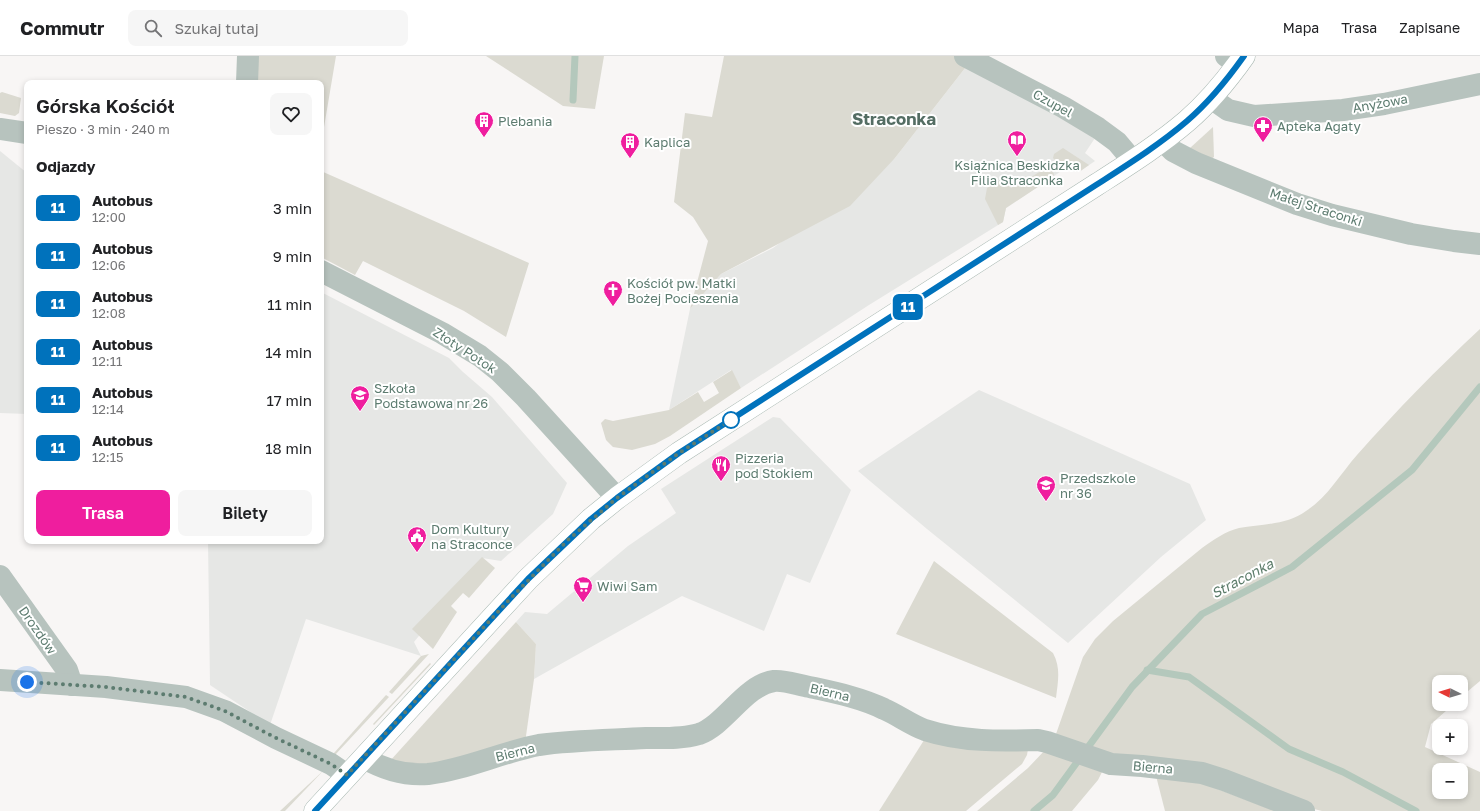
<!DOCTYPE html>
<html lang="pl">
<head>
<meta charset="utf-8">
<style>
	body { margin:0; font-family:"Golos Text",sans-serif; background:#f6f6f6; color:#202124; height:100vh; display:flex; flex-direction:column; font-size:15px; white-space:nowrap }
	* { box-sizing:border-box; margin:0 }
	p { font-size:13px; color:#757577 }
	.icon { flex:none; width:22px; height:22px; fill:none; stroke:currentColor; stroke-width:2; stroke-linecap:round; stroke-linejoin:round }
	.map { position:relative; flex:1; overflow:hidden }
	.details { position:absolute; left:24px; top:24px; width:300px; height:464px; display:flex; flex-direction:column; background:#fff; border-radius:8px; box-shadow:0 2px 6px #0003 }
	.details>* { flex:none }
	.badge { padding:0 8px; border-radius:6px; font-size:14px; line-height:26px }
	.needle { width:26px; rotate:275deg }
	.buttons { position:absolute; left:1432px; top:619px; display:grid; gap:8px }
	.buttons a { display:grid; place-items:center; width:36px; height:36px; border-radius:8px; background:#fff; box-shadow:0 2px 6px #0003; font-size:20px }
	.you { position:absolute; width:20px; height:20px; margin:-10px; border:3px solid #fff; border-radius:50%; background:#1a73e8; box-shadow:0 0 0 6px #1a73e833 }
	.map>.badge { position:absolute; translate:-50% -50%; box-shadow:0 0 0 2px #fff }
	h2 { padding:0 12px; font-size:15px; line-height:36px }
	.round { display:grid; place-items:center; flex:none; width:42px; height:42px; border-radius:8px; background:#f6f6f6 }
	.head { display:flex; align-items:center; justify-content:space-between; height:68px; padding:0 12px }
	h1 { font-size:19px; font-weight:600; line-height:30px }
	.button { display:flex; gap:8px; margin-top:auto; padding:8px 12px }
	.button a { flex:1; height:46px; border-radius:8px; background:#ef1e9e; color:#fff; font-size:16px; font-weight:600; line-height:46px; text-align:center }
	.button a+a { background:#f6f6f6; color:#202124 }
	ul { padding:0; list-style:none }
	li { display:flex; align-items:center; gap:12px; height:48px; padding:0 12px }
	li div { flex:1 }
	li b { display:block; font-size:15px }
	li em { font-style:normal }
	li .badge { min-width:44px; font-weight:700; text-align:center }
	header { display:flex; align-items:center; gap:24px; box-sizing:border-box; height:56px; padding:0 20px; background:#fff; border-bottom:1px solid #e0e0e0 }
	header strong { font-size:19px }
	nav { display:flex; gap:22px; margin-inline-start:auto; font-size:14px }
	.search { width:280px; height:36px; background:#f6f6f6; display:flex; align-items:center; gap:10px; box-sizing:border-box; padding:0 14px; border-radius:8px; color:#757577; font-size:15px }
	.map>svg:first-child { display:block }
	.built { fill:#e6e7e5 }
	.green { fill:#dbdad1; fill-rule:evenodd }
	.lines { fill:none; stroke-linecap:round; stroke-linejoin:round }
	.stream { stroke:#b4c8bc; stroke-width:7 }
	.secondary-casing { stroke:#a9b8b2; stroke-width:23 }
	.street { stroke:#b7c3be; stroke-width:22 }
	.secondary { stroke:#fff; stroke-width:22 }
	.line-casing { stroke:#fff; stroke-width:9 }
	.line { stroke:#0072bc; stroke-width:6 }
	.walk { stroke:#5d7c70; stroke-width:4; stroke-dasharray:0 7.2 }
	.stop-dot { fill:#fff; stroke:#0072bc; stroke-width:2 }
	.labels { text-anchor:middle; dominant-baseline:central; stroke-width:4; stroke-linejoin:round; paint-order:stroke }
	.street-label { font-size:13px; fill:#5d7c70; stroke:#fff }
	.poi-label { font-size:13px; fill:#5d7c70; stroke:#fff; text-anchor:start }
	.water-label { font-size:14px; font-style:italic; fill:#5c7c6a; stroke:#fff }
	.district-label { font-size:17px; font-weight:bold; fill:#546d63; stroke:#fff }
</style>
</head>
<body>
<header>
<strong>Commutr</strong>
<div class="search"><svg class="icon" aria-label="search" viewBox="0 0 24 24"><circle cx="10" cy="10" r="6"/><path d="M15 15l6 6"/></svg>Szukaj tutaj</div>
<nav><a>Mapa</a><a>Trasa</a><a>Zapisane</a></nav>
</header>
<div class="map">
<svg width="1480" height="755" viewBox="0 0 1480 755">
	<rect width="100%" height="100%" fill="#f8f6f5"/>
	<g class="built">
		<path d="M969 7 1095 82 1085 97 1095 105 1079 116 1063 114 1006 152 1003 166 869 249 741 332 731 314 669 354 690 253 721 218 773 192 895 102Z"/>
		<path d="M0 95 27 117V358L0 357Z"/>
		<path d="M321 236 449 302 463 316 492 341 567 427 553 458 501 505 482 502 414 586 421 600 306 563 270 669 210 629 208 485H321Z"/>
		<path d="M979 334 1190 428 1206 464 1161 501 1068 587 927 473 858 415Z"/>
		<path d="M773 361 780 362 851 434 810 527 787 518 764 575 682 540 534 623 536 588 516 566 525 556 547 558 628 490 676 457 661 433Z"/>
	</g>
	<g class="green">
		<path d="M258 0H336L321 89V27H257Z"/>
		<path d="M486 0H604L595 53 563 50Z"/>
		<path d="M724 0H955L969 7 895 102 850 150 721 218 690 253 708 185 693 161 674 146 685 57 712 61Z"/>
		<path d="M2 36 21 42 19 57 15 60 0 57V37Z"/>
		<path d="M1213 71 1214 101 1210 104 1190 92Z"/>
		<path d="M1063 92 1089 109 1079 116 1064 114 1053 102 1054 98Z"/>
		<path d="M1046 112 1051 113 1054 118 1053 121 1006 152 1003 166 998 169 985 143 987 132 1003 122 1011 132 1029 120 1031 121Z"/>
		<path d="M321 115 529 207 506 281 464 255 363 205 355 219 321 201Z"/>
		<path d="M1480 273V625L1461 641V626H1439V648H1454L1431 668 1425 691 1480 716V755H1322L1113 703 1056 678 1083 601 1095 583 1113 565 1202 492C1213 484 1226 475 1239 472 1262 468 1287 469 1306 455 1327 442 1341 417 1357 399 1396 355 1437 313 1480 273ZM1439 714H1461V736H1439Z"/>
		<path d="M732 314 741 332 670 380 655 388 632 394 613 391 606 384 601 367 605 363 613 365 669 354 698 336 704 346 719 337 713 326Z"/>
		<path d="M482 501 495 512 469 542 463 537 451 550 457 556 433 593 412 573Z"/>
		<path d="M934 505 1053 597C1061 612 1058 625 1056 642L896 578Z"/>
		<path d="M516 566 536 588 534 623 525 687 428 711 389 706Z"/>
		<path d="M429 598 392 638 389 636 421 600Z"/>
		<path d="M430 607 431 608 374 669 373 668Z"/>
		<path d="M386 639 389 641 334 700V697Z"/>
		<path d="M926 681 1028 693 1027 699 1022 708 966 755H879Z"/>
		<path d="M1046 693 1103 714 1098 724 1072 755H977L1028 712Z"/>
		<path d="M324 714 285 755H280Z"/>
		<path d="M1155 716 1176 717 1275 755H1165Z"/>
	</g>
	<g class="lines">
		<g class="stream">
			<path d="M573 44 575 0"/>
			<path d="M1147 614 1189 621 1289 693 1343 716 1416 755"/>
			<path d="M1034 755 1053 739 1132 631 1202 558 1292 511 1412 414 1480 331"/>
		</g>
		<g class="secondary-casing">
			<path id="secondary" d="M315 755 528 523 591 463 617 442 679 397 1096 129C1127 109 1159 89 1187 65 1209 46 1227 24 1244 0"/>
		</g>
		<g class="street">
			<path d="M965 0 1063 51 1098 72 1117 86 1133 105"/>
			<path d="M1226 0 1238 9"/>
			<path d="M247 27 248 0"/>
			<path d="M1211 42 1228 54 1254 60 1343 54 1384 48 1480 28"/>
			<path d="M0 73 27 77"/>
			<path d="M1162 84 1173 95 1196 107 1297 148 1332 159 1411 178 1454 185 1480 188"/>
			<path d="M321 215 442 277 480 300 500 316 526 342 617 442"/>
			<path d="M0 520 67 614 72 629"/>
			<path d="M0 624 106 631 186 641 225 655 276 682 331 708 347 719"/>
			<path d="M364 702C383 713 405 720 428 718 464 714 502 696 539 689 574 684 610 684 646 682 663 682 682 683 699 678 725 669 745 629 774 625 784 624 795 628 805 630 832 636 859 641 884 653 898 659 911 669 925 674 962 686 1000 685 1038 684L1047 686 1111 708 1142 710 1202 717 1224 724 1304 755"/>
		</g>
		<use href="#secondary" class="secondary"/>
	</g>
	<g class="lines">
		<g class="line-casing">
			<path id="line" d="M315 755 528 523 591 463 617 442 679 397 1096 129C1127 109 1159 89 1187 65 1209 46 1227 24 1244 0"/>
		</g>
		<use href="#line" class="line"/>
		<path class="walk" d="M27 626 106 631 186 641 225 655 276 682 331 708 347 719 508 545 568 484 617 442 679 397 731 364"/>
	</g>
	<defs>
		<g id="building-pin" transform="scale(1)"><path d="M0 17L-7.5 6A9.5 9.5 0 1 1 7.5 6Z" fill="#ef1e9e" stroke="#fff"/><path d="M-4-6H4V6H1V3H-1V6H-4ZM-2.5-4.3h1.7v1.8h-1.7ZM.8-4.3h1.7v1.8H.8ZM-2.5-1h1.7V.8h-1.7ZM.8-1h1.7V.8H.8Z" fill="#fff"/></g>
		<g id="pharmacy-pin" transform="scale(1)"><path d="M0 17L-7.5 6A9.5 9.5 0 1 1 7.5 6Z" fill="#ef1e9e" stroke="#fff"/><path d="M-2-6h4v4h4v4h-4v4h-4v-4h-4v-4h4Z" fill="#fff"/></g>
		<g id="library-pin" transform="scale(1)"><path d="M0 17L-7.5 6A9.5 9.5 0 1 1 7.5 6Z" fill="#ef1e9e" stroke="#fff"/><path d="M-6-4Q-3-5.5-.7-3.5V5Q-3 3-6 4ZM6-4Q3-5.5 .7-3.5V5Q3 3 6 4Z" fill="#fff"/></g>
		<g id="church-pin" transform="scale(1)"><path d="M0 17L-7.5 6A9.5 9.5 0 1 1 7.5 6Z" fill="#ef1e9e" stroke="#fff"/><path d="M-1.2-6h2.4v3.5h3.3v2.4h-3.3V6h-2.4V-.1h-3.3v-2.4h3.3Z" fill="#fff"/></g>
		<g id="school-pin" transform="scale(1)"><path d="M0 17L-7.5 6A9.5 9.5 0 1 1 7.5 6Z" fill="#ef1e9e" stroke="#fff"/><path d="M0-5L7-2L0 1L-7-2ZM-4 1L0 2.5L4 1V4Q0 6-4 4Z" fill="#fff"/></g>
		<g id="restaurant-pin" transform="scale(1)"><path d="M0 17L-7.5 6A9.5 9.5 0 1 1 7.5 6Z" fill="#ef1e9e" stroke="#fff"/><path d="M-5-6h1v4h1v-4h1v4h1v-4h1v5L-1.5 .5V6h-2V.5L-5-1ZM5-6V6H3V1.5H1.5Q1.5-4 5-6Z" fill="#fff"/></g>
		<g id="civic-pin" transform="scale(1)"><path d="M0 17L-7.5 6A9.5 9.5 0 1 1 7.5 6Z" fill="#ef1e9e" stroke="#fff"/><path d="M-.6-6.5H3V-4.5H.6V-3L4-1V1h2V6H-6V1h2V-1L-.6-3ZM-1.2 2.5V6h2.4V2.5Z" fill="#fff"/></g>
		<g id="supermarket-pin" transform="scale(1)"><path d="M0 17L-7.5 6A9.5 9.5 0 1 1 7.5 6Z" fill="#ef1e9e" stroke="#fff"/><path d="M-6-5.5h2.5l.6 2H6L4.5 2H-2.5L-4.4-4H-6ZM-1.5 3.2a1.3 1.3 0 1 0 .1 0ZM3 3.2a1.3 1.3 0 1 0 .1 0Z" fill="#fff"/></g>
	</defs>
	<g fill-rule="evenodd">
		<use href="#building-pin" x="484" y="65"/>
		<use href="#pharmacy-pin" x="1263" y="70"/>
		<use href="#library-pin" x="1017" y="84"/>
		<use href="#building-pin" x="630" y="86"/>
		<use href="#church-pin" x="613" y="234"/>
		<use href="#school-pin" x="360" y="339"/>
		<use href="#restaurant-pin" x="721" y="409"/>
		<use href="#school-pin" x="1046" y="429"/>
		<use href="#civic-pin" x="417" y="480"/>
		<use href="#supermarket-pin" x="583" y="530"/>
	</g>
	<circle class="stop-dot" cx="731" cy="364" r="8"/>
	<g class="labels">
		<g class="street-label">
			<text transform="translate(1053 47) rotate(29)">Czupel</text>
			<text transform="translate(1380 47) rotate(-10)">Anyżowa</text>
			<text transform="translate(1316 151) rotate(18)">Małej Straconki</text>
			<text transform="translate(465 294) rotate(33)">Złoty Potok</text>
			<text transform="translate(38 574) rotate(55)">Drozdów</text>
			<text transform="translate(830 636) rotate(13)">Bierna</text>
			<text transform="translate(515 696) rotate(-14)">Bierna</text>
			<text transform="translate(1153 711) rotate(5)">Bierna</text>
		</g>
		<g class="poi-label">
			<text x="498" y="65">Plebania</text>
			<text x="1277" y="70">Apteka Agaty</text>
			<text x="644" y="86">Kaplica</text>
			<text x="1017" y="109" text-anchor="middle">Książnica Beskidzka<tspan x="1017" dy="15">Filia Straconka</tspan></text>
			<text x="627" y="227">Kościół pw. Matki<tspan x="627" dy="15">Bożej Pocieszenia</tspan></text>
			<text x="374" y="332">Szkoła<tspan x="374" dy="15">Podstawowa nr 26</tspan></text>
			<text x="735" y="402">Pizzeria<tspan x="735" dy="15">pod Stokiem</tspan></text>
			<text x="1060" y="422">Przedszkole<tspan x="1060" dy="15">nr 36</tspan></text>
			<text x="431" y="473">Dom Kultury<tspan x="431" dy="15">na Straconce</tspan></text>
			<text x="597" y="530">Wiwi Sam</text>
		</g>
		<g class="water-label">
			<text transform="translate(1242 522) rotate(-28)">Straconka</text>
		</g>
		<g class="district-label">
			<text x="894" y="62">Straconka</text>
		</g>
	</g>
</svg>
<div class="buttons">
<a><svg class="needle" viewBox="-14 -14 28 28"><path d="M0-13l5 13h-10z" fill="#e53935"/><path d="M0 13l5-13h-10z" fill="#757577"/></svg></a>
<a>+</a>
<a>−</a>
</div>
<div class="you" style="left:27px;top:626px"></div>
<b class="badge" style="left:908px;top:251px;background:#0072bc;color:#fff">11</b>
<section class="details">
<div class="head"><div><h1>Górska Kościół</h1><p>Pieszo · 3 min · 240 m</p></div><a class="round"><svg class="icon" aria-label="heart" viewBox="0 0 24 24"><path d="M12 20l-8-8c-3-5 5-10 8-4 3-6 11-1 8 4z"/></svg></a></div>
<h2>Odjazdy</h2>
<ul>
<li><span class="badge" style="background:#0072bc;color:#fff">11</span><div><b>Autobus</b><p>12:00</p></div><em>3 min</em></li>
<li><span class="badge" style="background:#0072bc;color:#fff">11</span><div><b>Autobus</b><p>12:06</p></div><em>9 min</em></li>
<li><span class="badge" style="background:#0072bc;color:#fff">11</span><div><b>Autobus</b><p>12:08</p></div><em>11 min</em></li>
<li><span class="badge" style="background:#0072bc;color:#fff">11</span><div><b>Autobus</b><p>12:11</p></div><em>14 min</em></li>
<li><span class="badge" style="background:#0072bc;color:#fff">11</span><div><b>Autobus</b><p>12:14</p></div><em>17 min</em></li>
<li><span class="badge" style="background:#0072bc;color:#fff">11</span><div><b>Autobus</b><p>12:15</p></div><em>18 min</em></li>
</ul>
<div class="button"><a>Trasa</a><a>Bilety</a></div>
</section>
</div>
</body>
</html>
